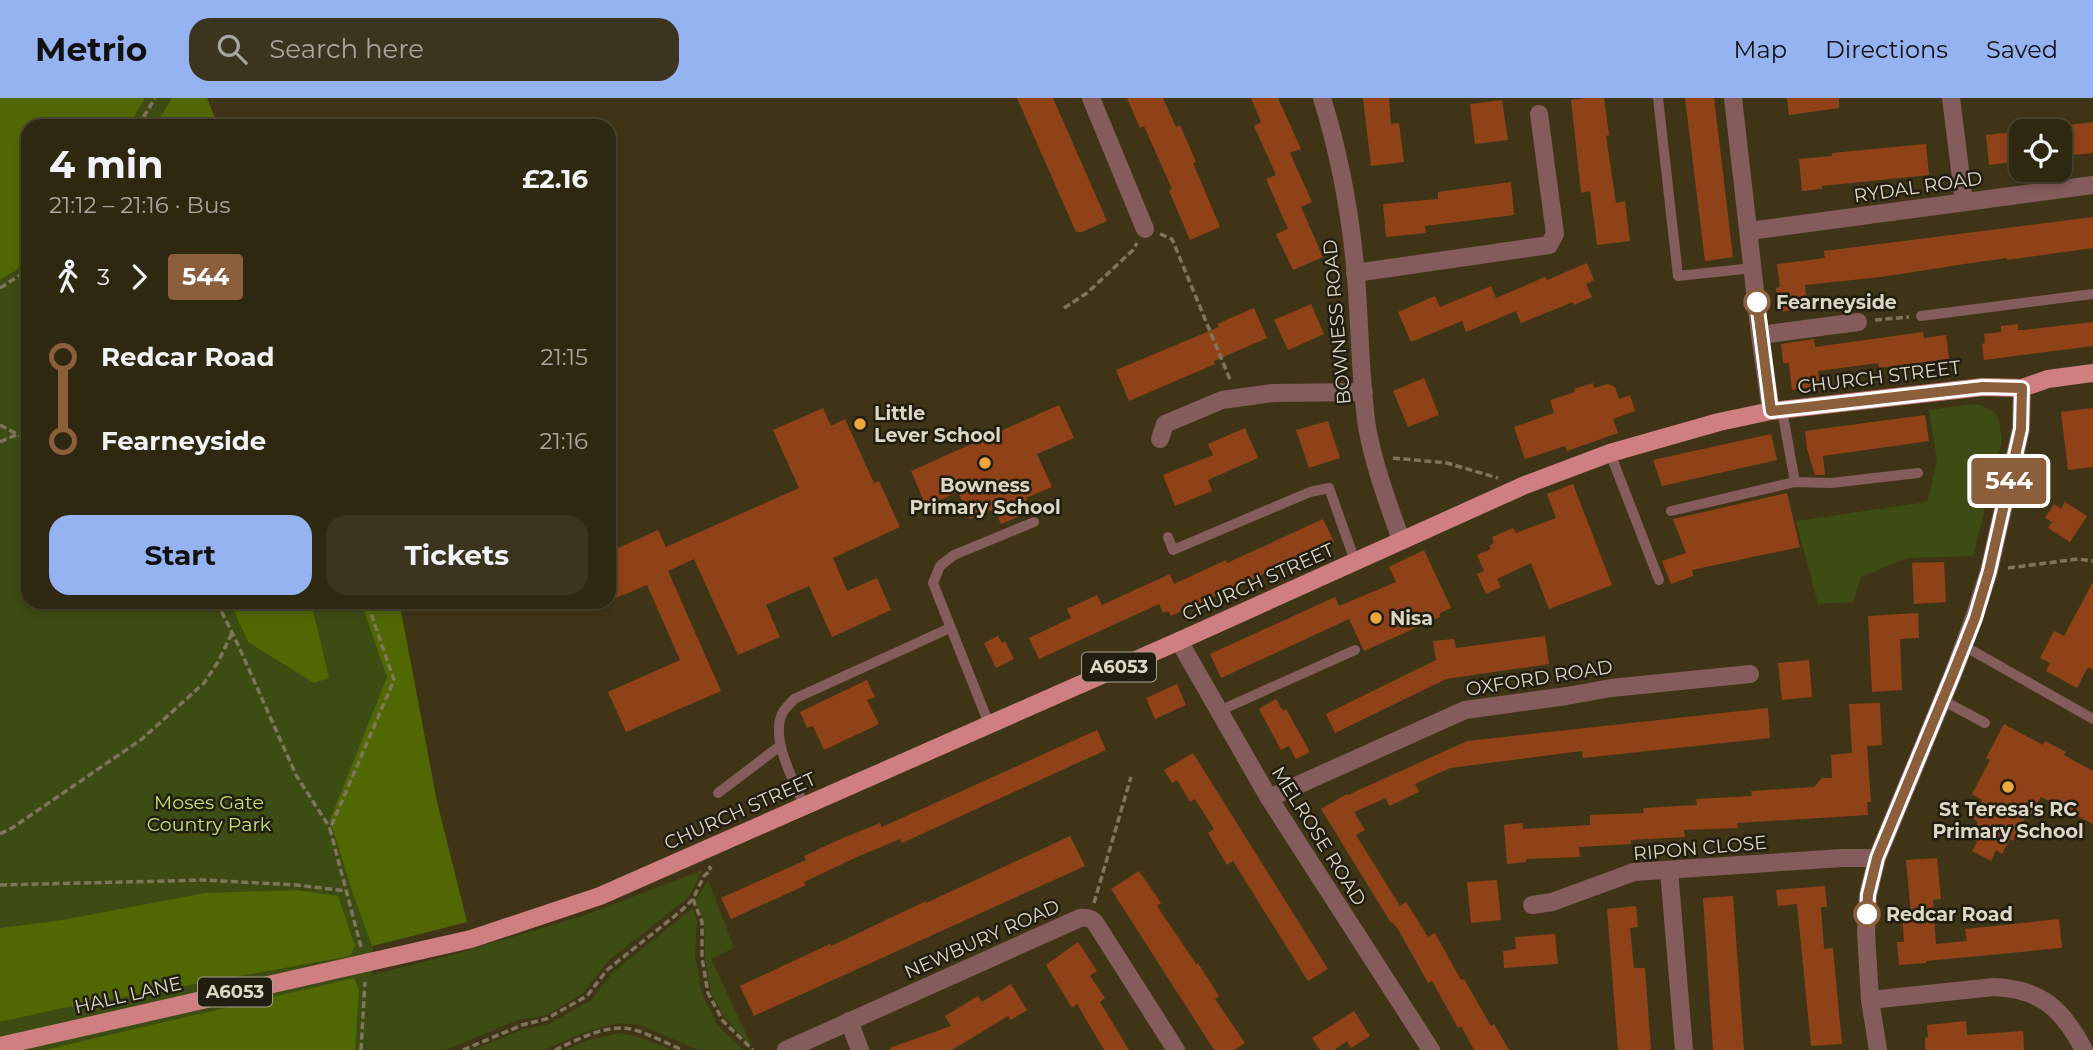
<!DOCTYPE html>
<html lang="en">
<head>
<meta charset="utf-8">
<style>
	body { margin:0; font-family:Montserrat,sans-serif; background:#3b341e; color:#f1f3f6; height:100vh; display:flex; flex-direction:column; font-size:26px; white-space:nowrap }
	* { box-sizing:border-box; margin:0 }
	p { font-size:23px; color:#a7a69f }
	.icon { flex:none; width:38px; height:38px; fill:none; stroke:currentColor; stroke-width:2; stroke-linecap:round; stroke-linejoin:round }
	.map { position:relative; flex:1; overflow:hidden }
	.details { position:absolute; left:21px; top:21px; width:595px; height:490px; display:flex; flex-direction:column; background:#2f2810; border-radius:21px; box-shadow:0 4px 10px #0003,0 0 0 2px #4a4430 }
	.details>* { flex:none }
	.badge { padding:0 14px; border-radius:5px; font-size:24px; line-height:46px }
	.controls { position:absolute; left:2009px; top:21px; display:grid; gap:14px }
	.controls a { display:grid; place-items:center; width:63px; height:63px; border-radius:14px; background:#2f2810; box-shadow:0 4px 10px #0003,0 0 0 2px #4a4430; font-size:35px }
	.map>.badge { position:absolute; translate:-50% -50%; box-shadow:0 0 0 4px #fff }
	.legs { display:flex; align-items:center; gap:10px; height:77px; padding:0 28px; font-size:23px }
	.legs p { margin-inline-start:auto }
	.summary { display:flex; align-items:center; justify-content:space-between; height:119px; padding:0 28px }
	h1 { font-size:38px; font-weight:700; line-height:52px }
	.cta { display:flex; gap:14px; margin-top:auto; padding:14px 28px }
	.cta a { flex:1; height:80px; border-radius:21px; background:#95b2f1; color:#111; font-size:28px; font-weight:700; line-height:80px; text-align:center }
	.cta a+a { background:#3b341e; color:#f1f3f6 }
	ul { padding:0 28px; list-style:none }
	li { display:flex; align-items:center; gap:24px; height:84px; font-size:26px }
	li i { display:grid; place-items:center; width:10px; height:100%; margin:0 9px; background:currentColor }
	li i::after { content:''; width:18px; height:18px; margin:-9px; border:5px solid; border-radius:50%; background:#2f2810 }
	li p { margin-inline-start:auto }
	li:first-child i { background:linear-gradient(#0000 50%,currentColor 0) }
	li:last-child i { background:linear-gradient(currentColor 50%,#0000 0) }
	header { display:flex; align-items:center; gap:42px; box-sizing:border-box; height:98px; padding:0 35px; background:#95b2f1; color:#111 }
	header strong { font-size:33px }
	nav { display:flex; gap:38px; margin-inline-start:auto; font-size:24px }
	.search { width:490px; height:63px; background:#3b341e; display:flex; align-items:center; gap:18px; box-sizing:border-box; padding:0 24px; border-radius:21px; color:#a7a69f; font-size:26px }
	.map>svg:first-child { display:block }
	.green { fill:#3d4c12 }
	.forest { fill:#516802 }
	.building { fill:#8f4218 }
	.lines { fill:none; stroke-linecap:round; stroke-linejoin:round }
	.path { stroke:#7e755c; stroke-width:3.5; stroke-dasharray:7 3.5; stroke-linecap:butt }
	.lane { stroke:#845c5b; stroke-width:10 }
	.street { stroke:#845c5b; stroke-width:18 }
	.primary { stroke:#cf7f7f; stroke-width:18 }
	.line-1-casing { stroke:#fff; stroke-width:16 }
	.line-1 { stroke:#8b5e3c; stroke-width:10 }
	.stop-1-dot { fill:#fff; stroke:#8b5e3c; stroke-width:3.5 }
	.poi-dot { fill:#eea73d; stroke:#211d10; stroke-width:2.5 }
	.labels { text-anchor:middle; dominant-baseline:central; stroke-width:5; stroke-linejoin:round; paint-order:stroke }
	.shield { fill:#211d10; stroke:#a59f8f; stroke-width:2 }
	.shield-label { font-size:18px; font-weight:bold; fill:#ddd7c6 }
	.street-label { font-size:19px; fill:#ddd7c6; stroke:#211d10 }
	.stop-label { font-size:19px; font-weight:bold; fill:#ddd7c6; stroke:#211d10; text-anchor:start }
	.poi-label { font-size:19px; font-weight:bold; fill:#ddd7c6; stroke:#211d10; text-anchor:start }
	.park-label { font-size:19px; fill:#c1e471; stroke:#211d10 }
</style>
</head>
<body>
<header>
<strong>Metrio</strong>
<div class="search"><svg class="icon" aria-label="search" viewBox="0 0 24 24"><circle cx="10" cy="10" r="6"/><path d="M15 15l6 6"/></svg>Search here</div>
<nav><a>Map</a><a>Directions</a><a>Saved</a></nav>
</header>
<div class="map">
<svg width="2093" height="952" viewBox="0 0 2093 952">
	<rect width="100%" height="100%" fill="#3f3516"/>
	<g class="green">
		<path d="M145 0H207L218 28H129Z"/>
		<path d="M28 162V504H397L401 514 437 704 467 824 373 848 372 877 459 855 585 817 703 772 689 799 608 863 583 895 547 917 518 922 446 952H0V182L23 168Z"/>
		<path d="M1972 306 1981 307 1995 315 1999 322 2002 343 1973 458 1907 460 1861 479 1853 504 1818 506 1796 423 1927 404 1937 362 1929 312Z"/>
		<path d="M708 782 734 850 711 861 752 948 726 922 711 895 705 860 704 825 696 802Z"/>
		<path d="M693 810 697 823 695 857 702 896 718 928 743 952H699L640 927 618 925 582 935 544 952H472L521 932 549 926 592 902 612 875Z"/>
		<path d="M620 935 635 938 673 952H566L588 942Z"/>
	</g>
	<g class="forest">
		<path d="M0 0H145L129 28H28V162L23 168 0 182Z"/>
		<path d="M172 0H207L218 28H155Z"/>
		<path d="M230 504H311L329 580 314 585 248 544Z"/>
		<path d="M361 504H397L401 513 437 704 467 824 372 848 352 793 330 722 387 579Z"/>
		<path d="M297 792 338 798 355 848 350 858 58 911 0 924V830L57 823 205 795Z"/>
		<path d="M354 880 359 893 355 952H44Z"/>
	</g>
	<g class="building">
		<path d="M1017 0H1053L1107 123 1082 134H1076Z"/>
		<path d="M1127 0H1163L1176 29 1180 27 1196 64 1193 65 1220 129 1190 142 1169 93 1172 91 1144 28 1140 30Z"/>
		<path d="M1251 0H1278L1301 51 1290 55 1312 104 1301 109 1323 159 1293 172 1276 136 1288 131 1266 81 1276 77 1254 28 1261 24Z"/>
		<path d="M1363 0H1389L1391 26 1399 25 1404 64 1371 68Z"/>
		<path d="M1586 0H1604L1609 37 1606 38 1616 105 1625 103 1630 143 1597 147 1590 93 1581 95 1571 2Z"/>
		<path d="M1685 0H1714L1733 159 1705 163Z"/>
		<path d="M1787 0H1839V10L1789 17Z"/>
		<path d="M1502 2 1508 42 1475 46 1470 6Z"/>
		<path d="M2093 24V55L2060 58V28Z"/>
		<path d="M2021 33V63L1989 67 1986 37Z"/>
		<path d="M1926 46 1929 77 1822 88V91L1802 93 1799 61 1832 58V55Z"/>
		<path d="M1511 84 1514 117 1425 128 1426 135 1386 139 1383 106 1438 101V94Z"/>
		<path d="M2093 119V150L2007 162V160L1971 165 1881 179 1805 187 1808 210 1779 214 1776 190 1780 189 1777 166 1825 160 1824 153Z"/>
		<path d="M1587 165 1594 182 1586 186 1592 199 1574 207 1573 204 1521 225 1516 213 1466 234 1462 223 1411 244 1398 214 1435 198 1440 209 1491 188 1496 200 1545 179 1547 182Z"/>
		<path d="M1311 206 1324 236 1288 252 1274 222Z"/>
		<path d="M1254 210 1267 240 1214 263 1215 266 1129 303 1116 272 1219 229 1217 226Z"/>
		<path d="M2093 224V248L1984 262 1982 246 1985 245 1984 236 2001 234V228L2018 226V232H2024Z"/>
		<path d="M1923 234 1924 240 1946 237 1949 261 1879 270 1878 265 1818 273 1820 288 1792 292 1789 265H1783L1781 246 1814 241 1815 249Z"/>
		<path d="M1424 280 1439 317 1408 329 1393 293Z"/>
		<path d="M1593 285 1594 290 1608 286 1615 289 1619 301 1630 297 1635 313 1613 321 1618 335 1567 353 1565 348 1525 361 1514 329 1554 315 1550 302 1575 294 1574 291Z"/>
		<path d="M1059 307 1074 340 1037 356 1052 389 1026 400 1032 413 1001 426 994 411 970 421 958 394 926 408 911 373Z"/>
		<path d="M823 310 831 328 845 321 874 385 879 383 900 429 833 460 847 493 877 480 891 512 832 539 809 488 766 507 780 539 738 557 694 461 668 473 721 593 626 634 608 594 680 562 647 487 609 503V454L658 432 666 449 799 390 773 332Z"/>
		<path d="M2093 310V369L2068 372 2061 314Z"/>
		<path d="M1925 317 1929 343 1823 358 1825 377H1815L1807 351 1805 333Z"/>
		<path d="M1328 323 1340 360 1309 370 1296 332Z"/>
		<path d="M1245 330 1258 360 1208 382 1212 393 1175 408 1163 377 1213 357 1208 346Z"/>
		<path d="M1771 336 1777 362 1662 388 1653 362Z"/>
		<path d="M1573 386 1612 487 1549 511 1531 465 1497 481 1501 489 1486 496 1477 476 1484 473 1477 457 1491 451 1489 448 1494 445 1492 439 1513 430 1516 435 1556 420 1547 396Z"/>
		<path d="M1787 395 1800 449 1692 472 1693 478 1671 486 1662 463 1686 455 1673 421Z"/>
		<path d="M2065 404 2087 418 2070 444 2048 430 2052 424 2045 420 2054 406 2061 411Z"/>
		<path d="M1323 421 1334 444 1171 518 1168 513 1163 515 1159 506 1039 561 1029 540 1071 520 1067 511 1097 497 1102 507 1170 476 1174 486 1226 462 1227 465Z"/>
		<path d="M1424 452 1451 510 1440 515V519L1364 553 1349 521 1221 580 1210 556 1335 499 1339 508 1396 484 1389 469Z"/>
		<path d="M1944 464 1946 504 1914 506 1912 465Z"/>
		<path d="M2093 484V572L2088 569 2077 590 2046 573 2050 565 2040 560 2054 533 2064 538Z"/>
		<path d="M1918 515 1919 540 1900 541 1902 592 1872 594 1868 518Z"/>
		<path d="M998 538 1002 545 1005 543 1014 561 996 570 984 545Z"/>
		<path d="M1545 538 1549 566 1446 581 1335 635 1326 616 1436 562 1433 543 1454 541 1456 550Z"/>
		<path d="M1809 562 1812 599 1782 602 1778 565Z"/>
		<path d="M867 582 875 599 867 602 879 626 824 652 813 628 807 630 800 614Z"/>
		<path d="M1177 586 1186 607 1155 621 1146 600Z"/>
		<path d="M1276 601 1283 613 1286 611 1310 654 1296 661 1289 648 1281 652 1259 611Z"/>
		<path d="M1880 605 1882 647 1867 648 1871 704H1867L1868 717 1737 725 1738 730 1684 732 1685 739 1631 742V746L1579 749 1580 759 1526 761V764L1507 766 1504 727 1522 725 1523 731 1590 727V717L1644 715 1643 710 1697 707 1696 701 1752 698 1751 693 1814 689 1822 680H1832L1831 657 1852 655 1849 606Z"/>
		<path d="M1768 610 1770 640 1583 660 1582 653 1450 670 1415 686 1419 694 1389 708 1386 700 1354 714 1365 732 1356 737 1400 808 1406 804 1428 839 1435 835 1461 882 1464 881 1491 928 1494 926 1509 952H1474L1461 928 1458 930 1432 883 1428 885 1398 831 1392 824 1391 825 1321 711 1347 696 1348 697 1467 643Z"/>
		<path d="M2004 626 2043 647 2045 643 2066 654 2064 657 2093 673V726L2041 699 2030 718 2027 716 2013 743 2010 741 2002 756 1996 752 1991 763 1972 753 1977 744 1970 740 1978 724 1972 720 1982 702 1972 696 1990 662 1986 660Z"/>
		<path d="M1097 632 1106 652 902 745 900 741 857 759 804 784 806 787 731 821 721 800 806 762 804 758 836 743 880 725 882 729Z"/>
		<path d="M1193 655 1328 871 1308 883 1233 763 1227 767 1208 735 1214 731 1195 701 1190 704 1177 682 1172 685 1164 672Z"/>
		<path d="M1070 738 1085 768 754 918 740 888 830 846 831 848 926 803V805Z"/>
		<path d="M1937 760 1941 801 1933 802 1936 846 1967 843 1965 831 2059 821 2062 850 1926 863V865L1899 867 1897 844H1904L1902 817 1911 816 1906 762Z"/>
		<path d="M1139 773 1161 805 1157 808 1196 866 1198 865 1219 898 1215 901 1245 945 1234 952H1214L1111 791Z"/>
		<path d="M1497 782 1501 822 1471 825 1467 784Z"/>
		<path d="M1825 788 1827 809H1821L1824 851 1833 850 1842 946 1811 948 1797 806 1778 808 1776 792Z"/>
		<path d="M1733 798 1744 952H1713L1703 800Z"/>
		<path d="M1636 808 1638 829 1630 830 1634 870H1645L1651 952H1618L1607 811Z"/>
		<path d="M1555 836 1558 866 1504 870 1503 853 1516 851 1515 839Z"/>
		<path d="M1078 844 1097 873 1090 878 1105 900 1100 904 1129 952H1104L1077 906 1072 910 1046 867Z"/>
		<path d="M1011 886 1027 912 1011 922 1008 918 952 952H891L890 950 951 928 945 918 978 898 982 904Z"/>
		<path d="M1354 913 1370 938 1351 950 1347 943 1334 952H1320L1312 940Z"/>
		<path d="M1966 923 1967 937 2023 933 2024 952H1925V940L1928 939 1927 927Z"/>
	</g>
	<g class="lines">
		<g class="path">
			<path d="M138 28 155 0"/>
			<path d="M1160 136 1172 141 1231 284"/>
			<path d="M0 190 28 172"/>
			<path d="M1064 210 1087 195 1133 152 1137 145"/>
			<path d="M1875 222 1909 219"/>
			<path d="M0 327 28 342"/>
			<path d="M0 344 18 336"/>
			<path d="M1393 360 1447 365 1498 380"/>
			<path d="M2008 470 2078 461 2093 463"/>
			<path d="M217 504 239 549 296 677 330 730"/>
			<path d="M0 736 12 730 142 641 204 585 218 564 232 535"/>
			<path d="M0 787 204 782 297 787 346 793"/>
			<path d="M693 801 702 824V860L708 895 723 923 753 952"/>
			<path d="M1094 805 1131 679"/>
			<path d="M361 849 330 731 394 582 367 504"/>
			<path d="M361 952 365 884"/>
			<path d="M463 952 522 927 546 921 587 898 607 872 681 813 693 801 704 778 711 772 709 768"/>
			<path d="M555 952C579 941 611 923 638 933 653 938 668 946 683 952"/>
		</g>
		<g class="lane">
			<path d="M1658 0 1678 178 1753 170"/>
			<path d="M1921 218 2093 196"/>
			<path d="M1782 312 1795 384"/>
			<path d="M1610 355 1659 482"/>
			<path d="M1671 413 1795 384 1831 385 1918 375"/>
			<path d="M1168 439 1173 452 1310 394 1329 390 1355 463"/>
			<path d="M1964 548 2093 621"/>
			<path d="M1942 602 1985 625"/>
			<path d="M1219 613 1355 552"/>
			<path d="M989 626 933 485 940 468 954 457 1034 424"/>
			<path d="M718 695 780 648"/>
			<path d="M804 708C794 683 769 639 783 614 786 609 791 605 794 601L950 530"/>
		</g>
		<g class="street">
			<path d="M1091 0 1145 131"/>
			<path d="M1322 0C1340 58 1351 118 1356 179 1360 228 1360 281 1367 329 1374 368 1388 405 1401 442"/>
			<path d="M1733 0 1760 237 1771 313"/>
			<path d="M1951 0 1964 104"/>
			<path d="M1749 133 2093 87"/>
			<path d="M1355 175 1549 147 1555 136 1539 16"/>
			<path d="M1760 237 1858 224"/>
			<path d="M1160 341 1165 326 1222 302 1273 295 1364 294"/>
			<path d="M1179 543 1269 700 1431 952"/>
			<path d="M1269 700 1465 612 1567 598 1611 590 1750 576"/>
			<path d="M1669 772 1684 952"/>
			<path d="M1532 807 1552 804 1634 774 1842 760H1877"/>
			<path d="M1870 902 1994 889C2042 891 2063 912 2084 952"/>
			<path d="M849 923 860 952"/>
			<path d="M786 952 1080 820C1087 819 1092 820 1096 826L1176 952"/>
			<path d="M1878 952 1870 902 1866 834 1868 797 1877 760 1953 576 1974 520 1989 473 2021 331 2022 290"/>
		</g>
		<path class="primary" d="M0 948 471 841 600 798 1179 543 1525 387 1610 355 1719 324 1771 313 1983 289 2022 290 2048 281 2093 275"/>
	</g>
	<g class="lines">
		<g class="line-1-casing">
			<path id="line-1" d="M1757 204 1771 313 1983 289 2022 290 2021 331 1989 473 1975 520 1953 576 1877 760 1868 797 1867 816"/>
		</g>
		<use href="#line-1" class="line-1"/>
	</g>
	<g class="stop-1-dot">
		<circle cx="1757" cy="204" r="12"/>
		<circle cx="1867" cy="816" r="12"/>
	</g>
	<g class="poi-dot">
		<circle cx="860" cy="326" r="7"/>
		<circle cx="985" cy="365" r="7"/>
		<circle cx="1376" cy="520" r="7"/>
		<circle cx="2008" cy="689" r="7"/>
	</g>
	<g class="labels">
		<g class="shield">
			<rect x="1082" y="554.5" width="74" height="29" rx="5"/>
			<rect x="198" y="879.5" width="74" height="29" rx="5"/>
		</g>
		<g class="shield-label">
			<text x="1119" y="569">A6053</text>
			<text x="235" y="894">A6053</text>
		</g>
		<g class="street-label">
			<text transform="translate(1918 89) rotate(-8)">RYDAL ROAD</text>
			<text transform="translate(1337 224) rotate(-95)">BOWNESS ROAD</text>
			<text transform="translate(1879 279) rotate(-7)">CHURCH STREET</text>
			<text transform="translate(1258 484) rotate(-24)">CHURCH STREET</text>
			<text transform="translate(1539 580) rotate(-9)">OXFORD ROAD</text>
			<text transform="translate(740 713) rotate(-24)">CHURCH STREET</text>
			<text transform="translate(1319 738) rotate(58)">MELROSE ROAD</text>
			<text transform="translate(1700 750) rotate(-5)">RIPON CLOSE</text>
			<text transform="translate(982 841) rotate(-24)">NEWBURY ROAD</text>
			<text transform="translate(128 897) rotate(-13)">HALL LANE</text>
		</g>
		<g class="stop-label">
			<text x="1776" y="204">Fearneyside</text>
			<text x="1886" y="816">Redcar Road</text>
		</g>
		<g class="poi-label">
			<text x="874" y="315">Little<tspan x="874" dy="22">Lever School</tspan></text>
			<text x="985" y="387" text-anchor="middle">Bowness<tspan x="985" dy="22">Primary School</tspan></text>
			<text x="1390" y="520">Nisa</text>
			<text x="2008" y="711" text-anchor="middle">St Teresa's RC<tspan x="2008" dy="22">Primary School</tspan></text>
		</g>
		<g class="park-label">
			<text x="209" y="704">Moses Gate<tspan x="209" dy="22">Country Park</tspan></text>
		</g>
	</g>
</svg>
<div class="controls">
<a><svg class="icon" aria-label="locate" viewBox="0 0 24 24"><circle cx="12" cy="12" r="6"/><path d="M12 2v4M12 18v4M2 12h4M18 12h4"/></svg></a>
</div>
<b class="badge" style="left:2009px;top:383px;background:#8b5e3c;color:#fff">544</b>
<section class="details">
<div class="summary"><div><h1>4 min</h1><p>21:12 – 21:16 · Bus</p></div><b>£2.16</b></div>
<div class="legs"><svg class="icon" aria-label="walk" viewBox="0 0 24 24"><circle cx="13" cy="4" r="2"/><path d="M13 8l-2 6 4 7M11 14l-3 7M7 12l3-4h3l4 4"/></svg>3<svg class="icon" aria-label="forward" viewBox="0 0 24 24"><path d="M9 5l7 7-7 7"/></svg><b class="badge" style="background:#8b5e3c;color:#fff">544</b></div>
<ul>
<li><i style="color:#8b5e3c"></i><b>Redcar Road</b><p>21:15</p></li>
<li><i style="color:#8b5e3c"></i><b>Fearneyside</b><p>21:16</p></li>
</ul>
<div class="cta"><a>Start</a><a>Tickets</a></div>
</section>
</div>
</body>
</html>
